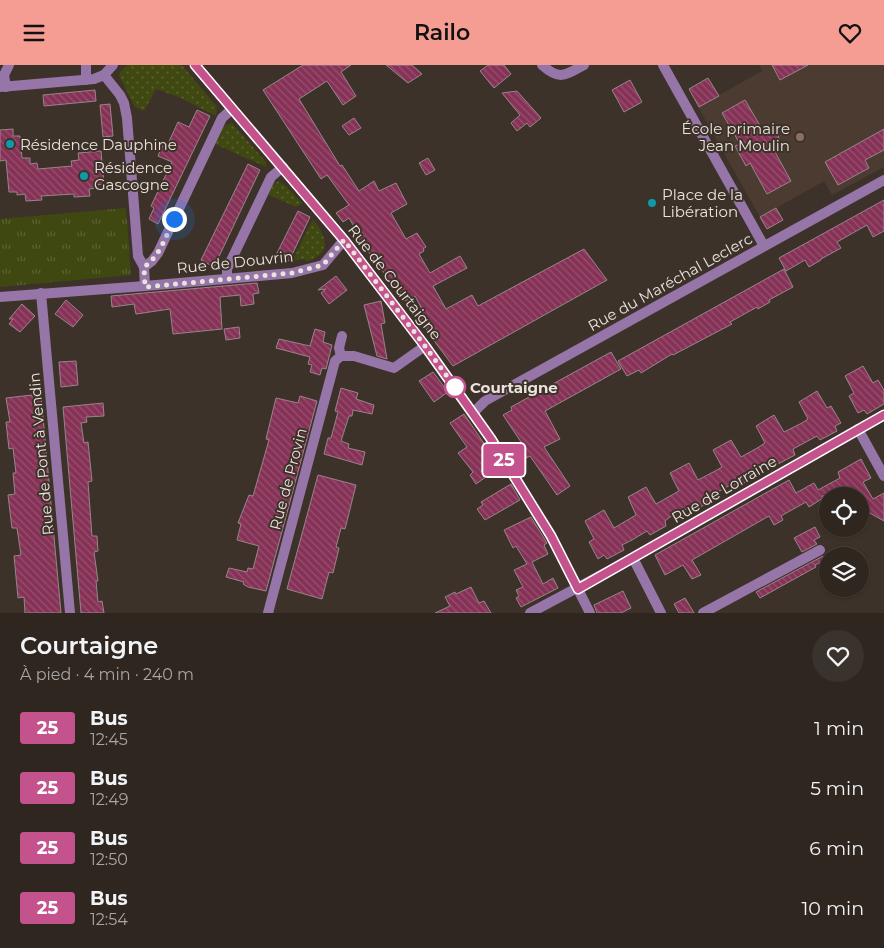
<!DOCTYPE html>
<html lang="fr">
<head>
<meta charset="utf-8">
<style>
	body { margin:0; font-family:Montserrat,sans-serif; background:#3a322c; color:#f1f3f6; height:100vh; display:flex; flex-direction:column; font-size:19px; white-space:nowrap }
	* { box-sizing:border-box; margin:0 }
	p { font-size:16px; color:#a7a5a4 }
	.icon { flex:none; width:28px; height:28px; fill:none; stroke:currentColor; stroke-width:2; stroke-linecap:round; stroke-linejoin:round }
	.map { position:relative; height:548px; overflow:hidden }
	.side { display:flex; flex-direction:column; background:#2e261f; flex:1 }
	.side>* { flex:none }
	.badge { padding:0 10px; border-radius:4px; font-size:18px; line-height:32px }
	.buttons { position:absolute; left:819px; top:422px; display:grid; gap:10px }
	.buttons a { display:grid; place-items:center; width:50px; height:50px; border-radius:50%; background:#2e261f; box-shadow:0 1px 4px #0004,0 0 0 1px #49433d; font-size:25px }
	.you { position:absolute; width:25px; height:25px; margin:-12px; border:4px solid #fff; border-radius:50%; background:#1a73e8; box-shadow:0 0 0 8px #1a73e833 }
	.map>.badge { position:absolute; translate:-50% -50%; box-shadow:0 0 0 2px #fff }
	.round { display:grid; place-items:center; flex:none; width:52px; height:52px; border-radius:26px; background:#3a322c }
	.headline { display:flex; align-items:center; justify-content:space-between; height:85px; padding:0 20px }
	h1 { font-size:24px; font-weight:600; line-height:38px }
	ul { padding:0; list-style:none }
	li { display:flex; align-items:center; gap:15px; height:60px; padding:0 20px }
	li div { flex:1 }
	li b { display:block; font-size:19px }
	li em { font-style:normal }
	li .badge { min-width:55px; font-weight:700; text-align:center }
	header { display:flex; justify-content:space-between; align-items:center; height:65px; padding:0 20px; background:#f59c93; color:#111; font-size:22px; font-weight:600 }
	.map>svg:first-child { display:block }
	.education { fill:#4c3b31 }
	.grass { fill:url(#grass-tufts) }
	.park { fill:url(#park-dots) }
	.building { fill:url(#building-back-hatch); stroke:#97858b }
	.lines { fill:none; stroke-linecap:round; stroke-linejoin:round }
	.minor { stroke:#9676a8; stroke-width:10 }
	.tertiary { stroke:#9676a8; stroke-width:10 }
	.line-casing { stroke:#fff; stroke-width:11 }
	.line { stroke:#c4538d; stroke-width:8 }
	.walk { stroke:#eae3dd; stroke-width:5; stroke-dasharray:0 9 }
	.education-dot { fill:#8d6e63; stroke:#3d3229; stroke-width:2 }
	.culture-dot { fill:#0f9aa8; stroke:#3d3229; stroke-width:2 }
	.stop-dot { fill:#fff; stroke:#c4538d; stroke-width:2.5 }
	.labels { text-anchor:middle; dominant-baseline:central; stroke-width:4; stroke-linejoin:round; paint-order:stroke }
	.poi-label { font-size:15px; fill:#eae3dd; stroke:#3d3229; text-anchor:start }
	.street-label { font-size:15px; fill:#eae3dd; stroke:#3d3229 }
	.stop-label { font-size:15px; font-weight:bold; fill:#eae3dd; stroke:#3d3229; text-anchor:start }
</style>
</head>
<body>
<header><svg class="icon" aria-label="menu" viewBox="0 0 24 24"><path d="M4 6h16M4 12h16M4 18h16"/></svg>Railo<svg class="icon" aria-label="heart" viewBox="0 0 24 24"><path d="M12 20l-8-8c-3-5 5-10 8-4 3-6 11-1 8 4z"/></svg></header>
<div class="map">
<svg width="884" height="548" viewBox="0 0 884 548">
	<defs>
		<pattern id="grass-tufts" width="24" height="20" patternUnits="userSpaceOnUse" patternTransform="scale(1.25)"><rect width="24" height="20" fill="#3f4810"/><path d="M3 7l-1-3M5 7V3M7 7l1-3M15 17l-1-3M17 17v-4M19 17l1-3" fill="none" stroke="#5b6232"/></pattern>
		<pattern id="park-dots" width="8" height="8" patternUnits="userSpaceOnUse" patternTransform="scale(1.25)"><rect width="8" height="8" fill="#3f4810"/><path d="M2 2h.1M6 6h.1" fill="none" stroke="#5b6232" stroke-width="1.8" stroke-linecap="round"/></pattern>
		<pattern id="building-back-hatch" width="6" height="6" patternUnits="userSpaceOnUse" patternTransform="scale(1.25)"><rect width="6" height="6" fill="#863257"/><path d="M-1 5l2 2M0 0l6 6M5-1l2 2" fill="none" stroke="#97506f"/></pattern>
	</defs>
	<rect width="100%" height="100%" fill="#3d3229"/>
	<path class="education" d="M759 0H884V102L832 130 824 116 760 152 698 42 762 6Z"/>
	<path class="grass" d="M126 143 131 210 0 222V154Z"/>
	<g class="park">
		<path d="M127 0H182L217 42 216 51 179 32 156 24 144 46 135 42 119 11 120 7Z"/>
		<path d="M232 58 266 97V102L215 79C219 70 221 60 232 58Z"/>
		<path d="M278 116 285 120 302 138 296 142 267 129 274 119Z"/>
		<path d="M313 154C326 171 333 187 308 196L303 194 292 196Z"/>
	</g>
	<g class="building">
		<path d="M303 0H351L341 7 356 31 343 40 327 16 299 34 340 101 342 100 359 126 374 116 379 126 396 118 407 139 391 148 406 174 417 168 426 182 423 184 424 186 419 189 430 208 460 191 467 203 433 221 446 244 472 230 478 241 584 184 607 215 453 301 429 269 419 251 424 248 415 231 405 236 358 173 360 172 349 153 343 157 336 148 349 140 327 110 321 114 263 25Z"/>
		<path d="M386 0H412L422 9 408 18Z"/>
		<path d="M488 0H504L511 9 494 23 480 6Z"/>
		<path d="M772 0H808L780 15Z"/>
		<path d="M708 13 719 31 699 42 689 24Z"/>
		<path d="M630 15 642 37 624 47 612 25Z"/>
		<path d="M95 25 96 36 44 41 43 30Z"/>
		<path d="M517 26 541 53 530 62 527 58 517 66 511 58 520 50 502 28Z"/>
		<path d="M745 35 762 64H772L778 69 780 78 775 87 791 116 767 129 750 98 746 101 735 81 740 79 722 48Z"/>
		<path d="M110 39 113 71 103 72 100 40Z"/>
		<path d="M197 45 210 51 158 159 149 154 154 143 151 141 172 97 158 91 162 81 166 83 178 57 189 62Z"/>
		<path d="M354 53 361 63 349 70 342 61Z"/>
		<path d="M13 64V71H20L22 93H30V99L37 98 38 104 72 101 71 96 79 95 78 88 101 86 104 119 96 120 97 123 89 124 90 131 74 132V129L41 131 42 135 26 136 25 129 17 130V127H9L6 95 0 96V65Z"/>
		<path d="M884 64V85L865 95 869 103 838 120 825 97Z"/>
		<path d="M428 93 435 105 426 110 419 98Z"/>
		<path d="M248 99 260 105 214 202 201 195Z"/>
		<path d="M884 135V166L873 172 867 160 837 177 841 183 821 194V195L809 202 805 195 786 206 779 193Z"/>
		<path d="M776 143 783 155 767 164 760 152Z"/>
		<path d="M298 146 310 152 289 196 276 190Z"/>
		<path d="M784 204 793 222 769 235 770 237 758 244 757 242 730 257 732 259 673 290 672 289 641 308 639 305 627 311 618 296Z"/>
		<path d="M336 211 347 225 329 239 321 228 326 224 318 225Z"/>
		<path d="M257 218 259 228 253 229 254 239 241 241 240 230 220 232 222 264 173 269 170 244 136 249 134 239 112 242 111 231Z"/>
		<path d="M66 235 83 250 73 262 55 249Z"/>
		<path d="M381 236 385 258 381 259 387 294 377 291 364 240Z"/>
		<path d="M22 239 35 251 20 267 9 259 13 254H9Z"/>
		<path d="M239 262 240 273 226 275 224 264Z"/>
		<path d="M315 264 325 267 323 277 332 280 326 304 322 303 320 310 310 307 312 300 308 299 310 292 276 283 279 274 310 281Z"/>
		<path d="M611 287 621 304 545 346 560 374 544 382 570 421 557 430 530 391 526 393 519 383 523 380 503 350 512 345 511 342Z"/>
		<path d="M76 296 78 320 61 322 59 297Z"/>
		<path d="M863 301 873 318 878 315 884 325V339L867 349 864 345 858 348 849 331 854 328 845 311Z"/>
		<path d="M433 307 448 327 434 337 419 316Z"/>
		<path d="M341 323 358 328 356 334 374 340 372 349 353 345 352 351H349L341 376 349 379 348 383 365 387 362 400 324 389 328 373H331L338 347 335 346Z"/>
		<path d="M817 326 827 343 831 341 841 358 835 361 837 366 820 375 817 371 793 384 795 390 778 399 774 395 760 403 751 408 752 413 735 423 732 419 707 433 709 437 692 447 689 443 670 452 665 456 666 461 650 470 647 466 632 475 622 480 624 485 607 494 604 490 598 494 589 477 594 474 585 456 604 445 614 463 636 450 628 432 646 422 656 439 679 426 670 408 689 398 698 415 717 405 722 402 713 385 731 375 741 392 759 382 765 378 756 361 774 350 784 367 802 358 808 354 799 337Z"/>
		<path d="M32 330V331L41 330 61 548H25L24 532 18 533 14 491 21 490 17 463H12L8 430 15 429 13 408H16L13 383 9 384 6 357H10L6 333Z"/>
		<path d="M300 331 317 336 266 526 248 522 243 519 244 517 226 512 229 503 247 507 248 503 253 504 259 481 237 475 241 459 238 458 249 430 253 431 269 375 266 374 276 333 298 338Z"/>
		<path d="M103 338 104 351 86 352 87 357 81 358 84 378 88 377 92 416 88 417 92 471H97L98 486 94 487 98 516H96L98 537 102 536 104 548H81L63 342Z"/>
		<path d="M464 349 500 402 476 419 470 410 473 407 458 388 467 382 450 358Z"/>
		<path d="M861 394 871 413 863 417 873 434 884 428V456L868 447 860 431H822L823 433 809 442 806 437 781 451 783 455 774 460 769 451 692 495 701 510 692 514 683 500 665 510 655 490 789 415 796 428 814 418 818 425 840 413 838 407Z"/>
		<path d="M318 410 356 420 345 464 341 463 336 482 339 483 333 508 329 507 322 534 287 524Z"/>
		<path d="M511 419 520 435 485 455 477 444 483 440 481 437Z"/>
		<path d="M531 452 547 478 544 480 548 489 532 497 543 519 553 513 558 523 521 542 516 533 519 531 516 525 523 522 514 505 527 499 516 481 513 483 504 465Z"/>
		<path d="M815 462 820 472 814 475 817 479 802 487 794 473Z"/>
		<path d="M823 491 825 495 815 500 816 502 760 533 756 527Z"/>
		<path d="M471 522 479 538 484 536 491 548H435L450 541 445 532 455 527 456 529Z"/>
		<path d="M623 526 631 543 621 548H597L594 540Z"/>
		<path d="M685 533 694 548H679L674 539Z"/>
	</g>
	<g class="lines">
		<g class="minor">
			<path d="M86 0V15"/>
			<path d="M542 0C560 16 565 10 584 0"/>
			<path d="M663 0 764 181"/>
			<path d="M104 10 120 30 124 38 127 53 138 191 144 202 145 221"/>
			<path d="M0 22 94 14 104 10 113 0"/>
			<path d="M6 22 4 10 9 0"/>
			<path d="M144 202 152 196 158 188 222 53 232 44"/>
			<path d="M227 213V204L271 112 283 102"/>
			<path d="M41 228 70 548"/>
			<path d="M0 232 145 221 292 208 323 200 344 175"/>
			<path d="M341 291H354L394 303 425 281"/>
			<path d="M473 348 485 336 884 115"/>
			<path d="M858 364 884 411"/>
			<path d="M633 493 661 548"/>
			<path d="M268 548 335 296 341 291 339 283 342 271"/>
			<path d="M530 548 633 493 884 350"/>
			<path d="M703 548 820 485"/>
		</g>
		<path class="tertiary" d="M195 0 344 175 425 281 491 374 551 471 590 548"/>
	</g>
	<g class="lines">
		<g class="line-casing">
			<path id="line" d="M195 0 344 175 425 281 491 374 551 471 578 524 884 350"/>
		</g>
		<use href="#line" class="line"/>
		<path class="walk" d="M174 154C166 171 160 191 144 202L145 222 292 208 323 200 344 175 425 281 457 325 455 322"/>
	</g>
	<circle class="education-dot" cx="800" cy="72" r="5"/>
	<g class="culture-dot">
		<circle cx="10" cy="79" r="5"/>
		<circle cx="84" cy="111" r="5"/>
		<circle cx="652" cy="138" r="5"/>
	</g>
	<circle class="stop-dot" cx="455" cy="322" r="10"/>
	<g class="labels">
		<g class="poi-label">
			<text x="790" y="63" text-anchor="end">École primaire<tspan x="790" dy="17">Jean Moulin</tspan></text>
			<text x="20" y="79">Résidence Dauphine</text>
			<text x="94" y="102">Résidence<tspan x="94" dy="17">Gascogne</tspan></text>
			<text x="662" y="129">Place de la<tspan x="662" dy="17">Libération</tspan></text>
		</g>
		<g class="street-label">
			<text transform="translate(235 197) rotate(-6)">Rue de Douvrin</text>
			<text transform="translate(395 217) rotate(52)">Rue de Courtaigne</text>
			<text transform="translate(670 217) rotate(-29)">Rue du Maréchal Leclerc</text>
			<text transform="translate(41 389) rotate(-95)">Rue de Pont à Vendin</text>
			<text transform="translate(288 414) rotate(-75)">Rue de Provin</text>
			<text transform="translate(724 424) rotate(-30)">Rue de Lorraine</text>
		</g>
		<g class="stop-label">
			<text x="470" y="322">Courtaigne</text>
		</g>
	</g>
</svg>
<div class="buttons">
<a><svg class="icon" aria-label="locate" viewBox="0 0 24 24"><circle cx="12" cy="12" r="6"/><path d="M12 2v4M12 18v4M2 12h4M18 12h4"/></svg></a>
<a><svg class="icon" aria-label="layers" viewBox="0 0 24 24"><path d="M12 4l9 5-9 5-9-5zM3 14l9 5 9-5"/></svg></a>
</div>
<div class="you" style="left:174px;top:154px"></div>
<b class="badge" style="left:504px;top:395px;background:#c4538d;color:#fff">25</b>
</div>
<section class="side">
<div class="headline"><div><h1>Courtaigne</h1><p>À pied · 4 min · 240 m</p></div><a class="round"><svg class="icon" aria-label="heart" viewBox="0 0 24 24"><path d="M12 20l-8-8c-3-5 5-10 8-4 3-6 11-1 8 4z"/></svg></a></div>
<ul>
<li><span class="badge" style="background:#c4538d;color:#fff">25</span><div><b>Bus</b><p>12:45</p></div><em>1 min</em></li>
<li><span class="badge" style="background:#c4538d;color:#fff">25</span><div><b>Bus</b><p>12:49</p></div><em>5 min</em></li>
<li><span class="badge" style="background:#c4538d;color:#fff">25</span><div><b>Bus</b><p>12:50</p></div><em>6 min</em></li>
<li><span class="badge" style="background:#c4538d;color:#fff">25</span><div><b>Bus</b><p>12:54</p></div><em>10 min</em></li>
</ul>
</section>
</body>
</html>
